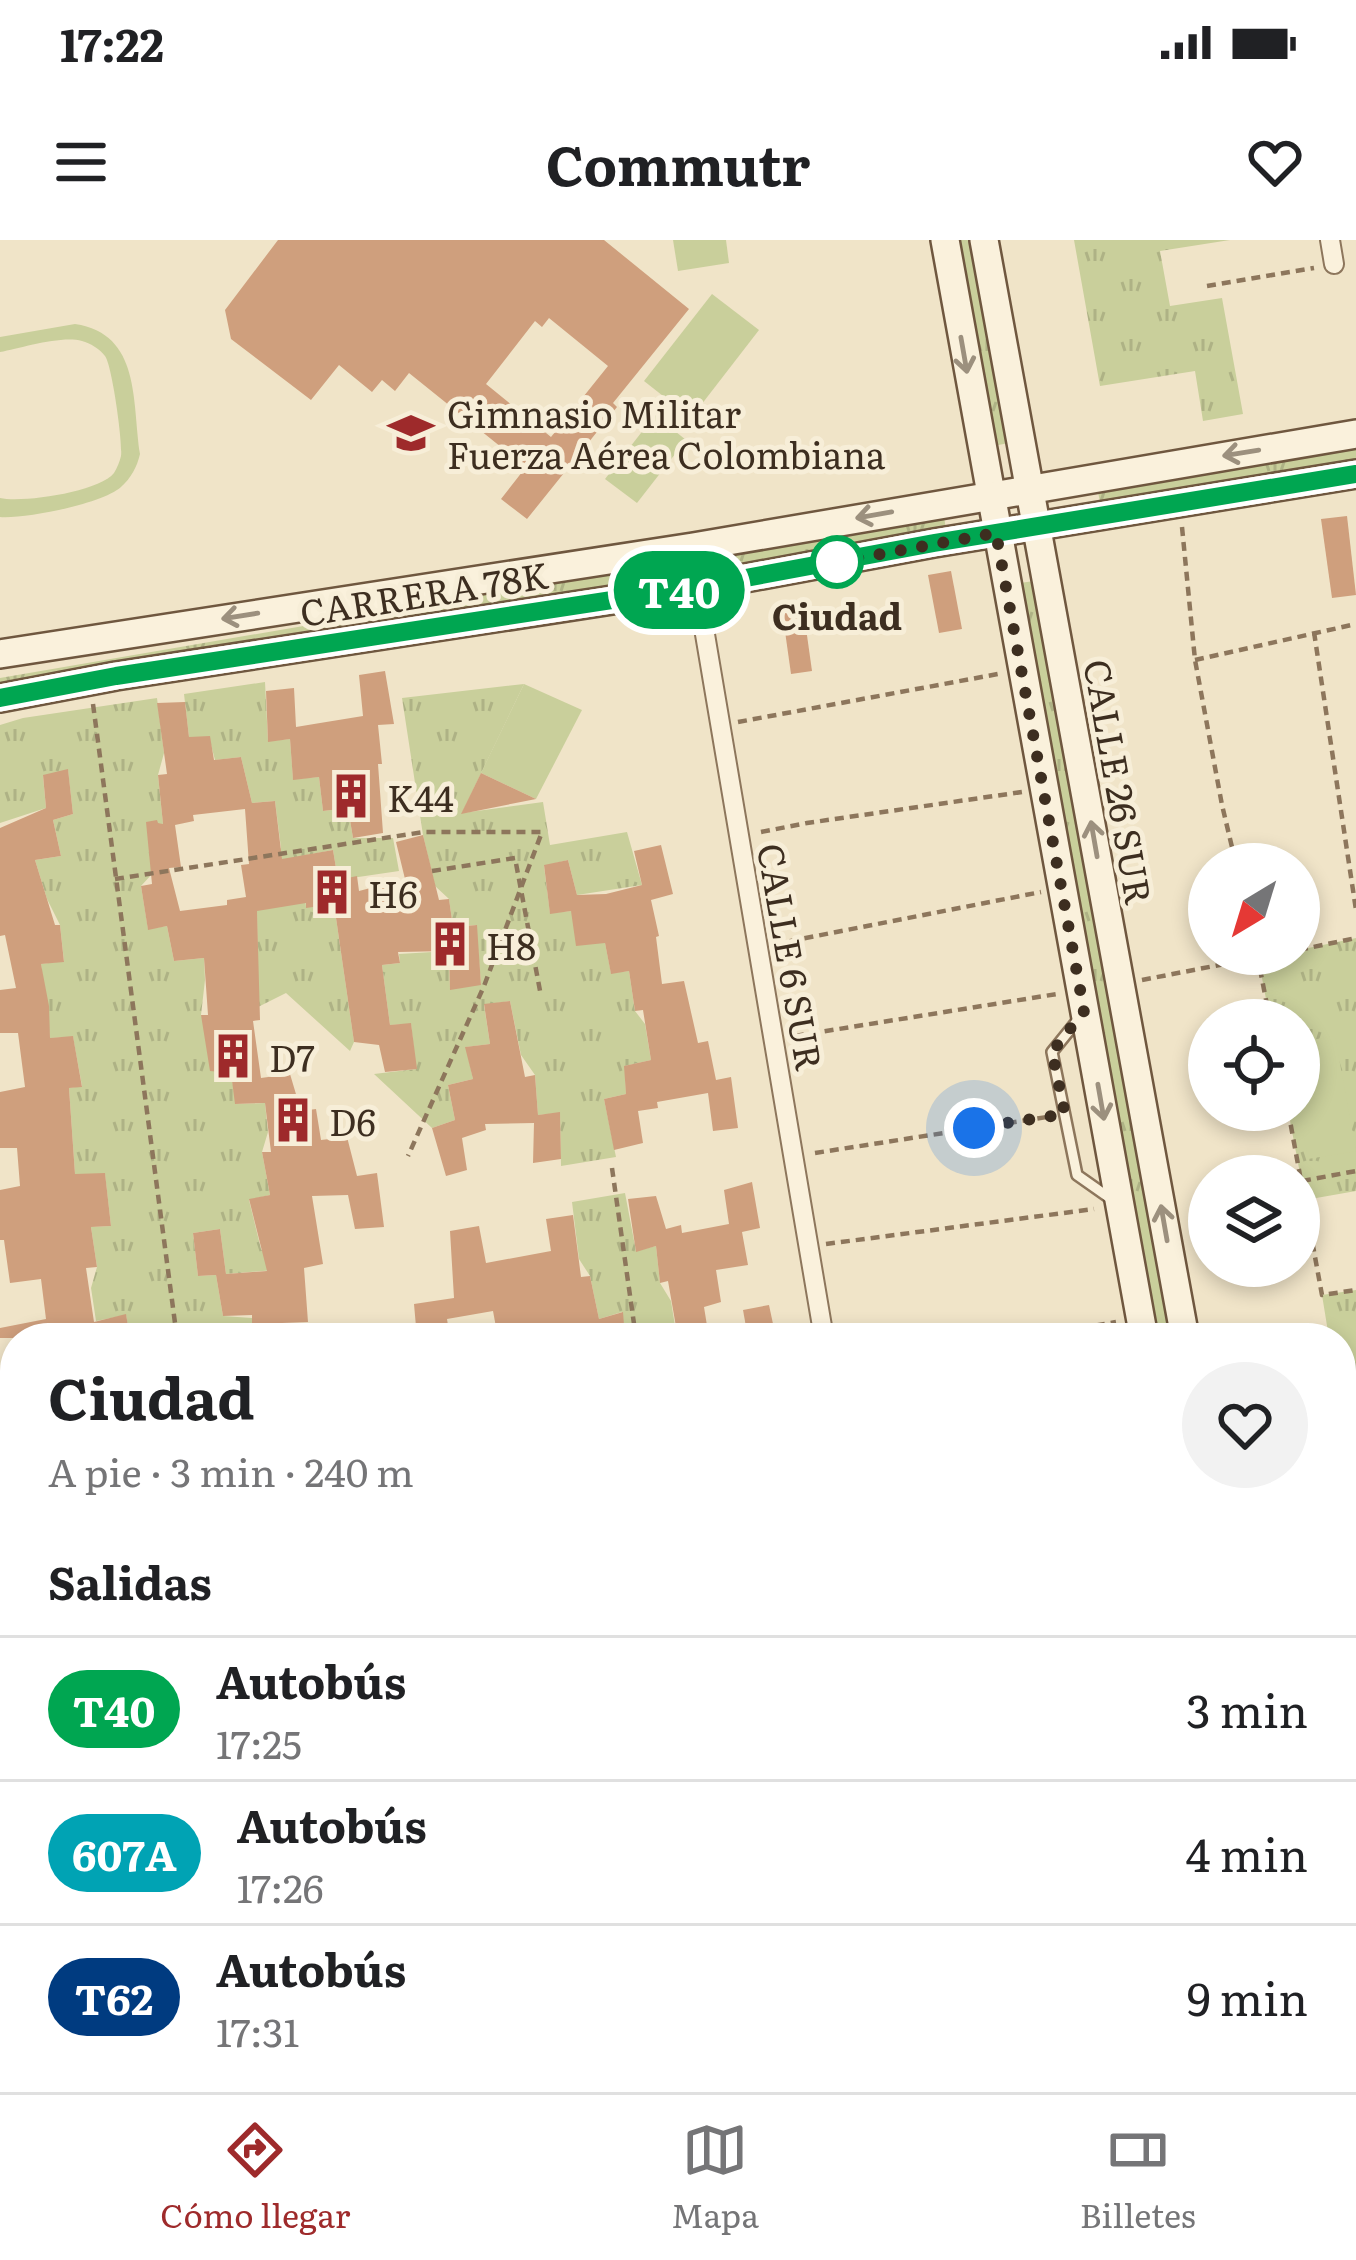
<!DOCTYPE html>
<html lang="es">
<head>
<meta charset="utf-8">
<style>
	body { margin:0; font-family:Literata,serif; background:#f2f2f2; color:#202124; height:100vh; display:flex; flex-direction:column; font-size:45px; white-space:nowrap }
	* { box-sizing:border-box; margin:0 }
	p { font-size:39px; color:#757577 }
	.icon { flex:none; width:66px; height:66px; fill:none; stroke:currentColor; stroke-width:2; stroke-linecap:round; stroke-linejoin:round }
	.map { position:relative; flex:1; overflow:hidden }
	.side { position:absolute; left:0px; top:1083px; width:1356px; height:771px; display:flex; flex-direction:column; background:#fff; border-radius:48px 48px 0 0; box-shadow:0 6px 18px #0003 }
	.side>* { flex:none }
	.badge { padding:0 24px; border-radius:39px; font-size:42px; line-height:78px }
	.needle { width:78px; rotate:218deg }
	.tools { position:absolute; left:1188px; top:603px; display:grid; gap:24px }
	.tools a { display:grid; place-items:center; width:132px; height:132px; border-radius:50%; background:#fff; box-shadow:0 6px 18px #0003; font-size:60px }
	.you { position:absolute; width:60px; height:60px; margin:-30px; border:9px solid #fff; border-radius:50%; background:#1a73e8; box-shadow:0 0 0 18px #1a73e833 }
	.map>.badge { position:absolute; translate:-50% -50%; box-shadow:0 0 0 6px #fff }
	h2 { padding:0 48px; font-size:45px; line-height:108px }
	.round { display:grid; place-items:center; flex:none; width:126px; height:126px; border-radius:63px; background:#f2f2f2 }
	.head { display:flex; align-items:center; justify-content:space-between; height:204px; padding:0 48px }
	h1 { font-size:57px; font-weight:700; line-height:90px }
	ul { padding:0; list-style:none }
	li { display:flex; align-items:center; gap:36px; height:144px; padding:0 48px; border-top:3px solid #e0e0e0 }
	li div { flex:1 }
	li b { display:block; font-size:45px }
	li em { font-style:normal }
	li .badge { min-width:132px; font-weight:700; text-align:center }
	.status { display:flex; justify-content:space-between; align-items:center; height:84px; padding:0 60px; background:#fff; direction:ltr }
	.status svg { height:33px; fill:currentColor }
	header { display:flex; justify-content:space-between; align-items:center; height:156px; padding:0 48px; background:#fff; font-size:54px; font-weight:700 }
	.tab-bar { display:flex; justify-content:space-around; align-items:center; height:168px; border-top:3px solid #e0e0e0; background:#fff; font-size:33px; color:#757577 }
	.tab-bar a { display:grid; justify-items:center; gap:6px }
	.tab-bar .on { color:#9e2a2b }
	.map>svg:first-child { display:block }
	.grass { fill:url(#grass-tufts) }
	.pitch { fill:#c9cf9b }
	.building { fill:#cf9f7d; fill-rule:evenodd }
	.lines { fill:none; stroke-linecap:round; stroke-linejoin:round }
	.lane-casing { stroke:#8d765c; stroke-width:14 }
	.street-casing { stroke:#8d765c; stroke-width:22 }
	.secondary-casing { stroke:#6f573f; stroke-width:32 }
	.primary-casing { stroke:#5b4430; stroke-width:34 }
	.path { stroke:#8d765c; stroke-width:4.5; stroke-dasharray:9 6; stroke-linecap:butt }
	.lane { stroke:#faf1dc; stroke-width:9 }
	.street { stroke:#faf1dc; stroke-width:18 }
	.secondary { stroke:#faf1dc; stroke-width:27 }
	.primary { stroke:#f3d9a0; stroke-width:30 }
	.oneway { stroke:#9c907e }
	.line-casing { stroke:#fff; stroke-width:27 }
	.line { stroke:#00a651; stroke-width:18 }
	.walk { stroke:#3d2e20; stroke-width:12; stroke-dasharray:0 21.6 }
	.stop-dot { fill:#fff; stroke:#00a651; stroke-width:6 }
	.labels { text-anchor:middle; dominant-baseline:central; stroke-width:10; stroke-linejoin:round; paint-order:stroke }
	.poi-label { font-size:36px; fill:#3d2e20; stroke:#f7eed8; text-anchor:start }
	.street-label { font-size:36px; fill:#3d2e20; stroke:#f7eed8 }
	.stop-label { font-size:36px; font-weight:bold; fill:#3d2e20; stroke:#f7eed8 }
</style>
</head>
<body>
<div class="status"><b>17:22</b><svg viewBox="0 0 49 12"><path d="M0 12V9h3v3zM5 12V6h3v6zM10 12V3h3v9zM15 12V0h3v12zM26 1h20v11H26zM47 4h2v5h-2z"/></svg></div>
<header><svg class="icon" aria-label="menu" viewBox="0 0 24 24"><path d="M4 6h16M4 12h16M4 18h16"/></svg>Commutr<svg class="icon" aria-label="heart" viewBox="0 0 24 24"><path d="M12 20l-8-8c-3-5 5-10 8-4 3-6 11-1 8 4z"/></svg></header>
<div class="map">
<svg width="1356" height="1852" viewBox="0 0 1356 1852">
	<defs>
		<pattern id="grass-tufts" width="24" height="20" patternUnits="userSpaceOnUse" patternTransform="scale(3)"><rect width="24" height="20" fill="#c9cf9b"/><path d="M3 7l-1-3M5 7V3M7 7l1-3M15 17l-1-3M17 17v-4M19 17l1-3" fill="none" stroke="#aeb285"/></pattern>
	</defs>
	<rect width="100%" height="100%" fill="#f0e4c8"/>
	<g class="grass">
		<path d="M958 0H975L1009 203 993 206Z"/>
		<path d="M1074 0H1230L1160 11 1170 66 1222 58 1243 174 1203 181 1195 131 1100 146Z"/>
		<path d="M1356 208V224L1101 267 1098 252Z"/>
		<path d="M944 276 946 290 0 451V438Z"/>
		<path d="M1034 341 1174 1098H1159L1020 343Z"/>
		<path d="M265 442 268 501 290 499 293 539 319 537 323 571 348 568 353 598H393L399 631 338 640 333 610 302 616 306 667 334 664 354 802 350 811 286 753 258 767 257 671 267 617 281 608 275 561 252 563 241 517 215 520 209 497H189L184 454Z"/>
		<path d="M524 444 462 573 543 562 550 605 627 592 642 645 577 655 568 620 544 626 550 673 571 671 605 703 611 733 629 731 635 771 645 784 651 820 625 826 626 854 604 859 616 917 561 926 560 873 538 875 535 835 521 815 510 761 484 765 490 804 466 807 473 839 448 845 455 880 432 888 374 834 416 829 411 784 390 785 382 725 400 723 399 714 449 711 450 749 481 744 476 685 453 687 449 659 435 646 423 595 402 458Z"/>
		<path d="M157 458 164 513 158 535 163 584 147 583 152 634 141 646 148 689 167 686 174 721 204 718 205 740 201 775 231 833 236 864 265 863 268 892 262 912 270 955 249 960 261 1009 275 1030 226 1034 220 989 193 993 198 1036 216 1035 223 1076 252 1078V1098H130L126 1075 96 1081 91 1048 97 1027 91 987 111 986 105 934H75L69 848 82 846 73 797 50 798 41 724 64 721 60 685 47 659 35 620 61 616 53 580 73 574 68 530 43 536 46 568 0 583V485L23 478Z"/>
		<path d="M1356 698V951L1305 960 1288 870H1299V780H1270L1258 717 1299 714V710Z"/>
		<path d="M625 953 636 1011 656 1006 660 1043 671 1061 676 1092 649 1093V1098H625L622 1072 599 1079 590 1036 579 1019 572 962Z"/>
		<path d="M1356 1050V1244H1352L1341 1176V1098H1329L1322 1055Z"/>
		<path d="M0 1358 15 1370V1592L0 1578Z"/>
		<path d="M1356 1538V1718L1341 1723V1541Z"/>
		<path d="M0 1637 15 1650V1839H87L80 1852H0Z"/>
		<path d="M277 1839H576L589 1852H291Z"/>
	</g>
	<g class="pitch">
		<path d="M673 0H726L729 23 678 31Z"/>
		<path d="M712 54 759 90 691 178 644 141Z"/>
		<path d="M75 84C141 94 132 161 140 214 137 227 131 238 121 247 102 264 25 279 0 277V258C23 263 99 252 114 233 117 228 120 221 121 216 123 203 112 125 105 116 100 109 90 103 82 101 62 95 21 108 0 112V97Z"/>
		<path d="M655 175 686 200 637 263 605 239Z"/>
		<path d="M524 444 582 470 536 559 481 533Z"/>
		<path d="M1335 796 1356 911 1308 919 1299 870V802Z"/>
	</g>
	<g class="building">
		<path d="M278 0H604L689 69 613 163 617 167 527 279 501 259 526 227 409 133 395 151 382 140 372 152 339 125 311 160 231 99 225 70ZM549 78 608 126 551 197 486 144 535 81 542 87Z"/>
		<path d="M1347 276 1356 355 1332 358 1321 279Z"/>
		<path d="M951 331 962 389 939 393 928 335Z"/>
		<path d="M803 367 812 431 791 434 782 370Z"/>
		<path d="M385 431 394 484 378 485 382 524H378L383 593 353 598 348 568 323 571 319 537 293 540 290 499 268 502 266 451 294 448 296 487 314 484 363 476 359 435Z"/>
		<path d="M185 462 189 497 210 496 214 520 241 517 252 563 275 561 282 619 333 610 338 640 357 636 359 651 405 639 396 602 423 595 439 660 449 659 453 687 477 685 481 745 450 750 449 711 398 712 400 723 382 725 390 785 411 783 417 829 385 832 379 805 354 802 334 664 306 668V663L257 671 260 780 253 781 261 838 290 834 301 871 316 869 321 900 347 897 357 936 377 933 384 987 355 989 348 955 312 956 323 1024 304 1028 308 1082 282 1083 284 1098H252V1075L223 1076 216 1035 198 1036 193 993 220 989 226 1034 267 1031 249 959 270 955 262 912H271L265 863 235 864 231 833 210 831 201 775H208L204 718 174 721 167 686 148 690 141 646 152 644 146 582 157 580 158 583 163 584 158 535 167 534 157 463ZM245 569 249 624 241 625 246 657 227 660V665L180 671 169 628 181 627 175 585 194 581 193 575Z"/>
		<path d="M68 529 73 574 53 580 61 616 35 620 55 685H60L64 722 41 724 49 766 50 798 73 796 82 847 69 848 75 934 105 933 111 986 91 987 97 1027 86 1028 94 1082 126 1074 130 1098H0V1088L46 1079 41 1039 10 1043 4 1000H0V950L20 946 17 908H0V852L25 847 18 793H0V750L16 748 5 695 0 696V588L46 568 43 535Z"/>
		<path d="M481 533 536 559 461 574Z"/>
		<path d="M661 605 673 654 651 660 659 696 656 697 662 744 684 741 698 803 708 801 716 840 731 837 738 888 713 891 708 853 657 862 658 868 638 871 643 903 614 910 604 859 626 854 624 826 651 820 643 770 635 771 629 731 611 734 605 703 576 706 571 671 550 674 544 625 568 620 577 655 606 654 642 645 634 611Z"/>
		<path d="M510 761 525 837 535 835 538 875 560 872 561 919 533 923 534 883 485 884 486 890 462 898 467 930 446 936 432 888 455 880 448 845 473 839 465 807 490 804 484 764Z"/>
		<path d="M752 942 760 988 742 992 748 1025 716 1030 721 1062 704 1067 709 1098H678L668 1041 660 1043 656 1006 636 1012 628 959 656 956 666 989 681 985 682 993 729 984 724 950Z"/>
		<path d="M573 975 581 1037 590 1036 599 1079 623 1072 625 1098H593L592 1088 570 1094 569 1085 530 1098H498L493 1071 447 1079 450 1098H417L414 1064 454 1058 450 991 479 986 486 1023 551 1011 546 979Z"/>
		<path d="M769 1065 776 1098H748L743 1070Z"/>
	</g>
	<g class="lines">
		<g class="lane-casing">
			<path id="lane" d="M1081 776 1052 812 1077 935 1114 961"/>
		</g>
		<g class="street-casing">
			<g id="street">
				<path d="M1330 0 1334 24"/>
				<path d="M697 347 824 1098"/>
			</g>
		</g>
		<g class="secondary-casing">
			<g id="secondary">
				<path d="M945 0 1144 1098"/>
				<path d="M984 0 1185 1098"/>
				<path d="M0 414 693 307 1356 194"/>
				<path d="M0 458 116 436 697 347 934 303 1356 234"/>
				<path d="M0 1264 15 1284"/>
				<path d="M1341 1514 1356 1512"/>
				<path d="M1279 1839 1281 1852"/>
				<path d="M1321 1839 1323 1852"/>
			</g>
		</g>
		<g class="primary-casing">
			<g id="primary">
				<path d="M0 1346 15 1358"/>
				<path d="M0 1613 15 1626"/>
				<path d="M252 1839 267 1852"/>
				<path d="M609 1839 623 1852"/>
				<path d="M96 1852 101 1839"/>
				<path d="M135 1852 145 1839"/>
			</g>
		</g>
		<g class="path">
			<path d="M1207 46 1314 28"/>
			<path d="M1182 287 1195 420 1222 565 1236 624"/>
			<path d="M1314 392 1356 670"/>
			<path d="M1195 420 1356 384"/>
			<path d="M93 464 177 1098"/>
			<path d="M738 482 998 434"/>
			<path d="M761 592 807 583 1022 552"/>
			<path d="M432 631 515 618 541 756"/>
			<path d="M115 639 424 592H542L484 746 408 916"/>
			<path d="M775 704 1041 652"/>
			<path d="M1299 710 1356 698"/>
			<path d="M1257 714 1270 780"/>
			<path d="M1142 740 1276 714"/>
			<path d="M795 796 1057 754"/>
			<path d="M1288 870 1322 1055 1356 1050"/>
			<path d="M815 913 1047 877"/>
			<path d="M612 928 636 1098"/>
			<path d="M1302 941 1356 931"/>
			<path d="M826 1004 1094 969"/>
			<path d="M1022 1098 1116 1082"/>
			<path d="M1341 1378 1356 1375"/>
			<path d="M649 1839 662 1852"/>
		</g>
		<use href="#lane" class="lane"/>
		<use href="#street" class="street"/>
		<use href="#secondary" class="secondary"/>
		<use href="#primary" class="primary"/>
	</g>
	<defs><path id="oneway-shaft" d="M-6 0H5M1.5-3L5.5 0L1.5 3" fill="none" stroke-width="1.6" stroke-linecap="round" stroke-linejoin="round" transform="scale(3)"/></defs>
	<g class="oneway">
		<use href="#oneway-shaft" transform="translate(964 115) rotate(80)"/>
		<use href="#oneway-shaft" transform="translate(1241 213) rotate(171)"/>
		<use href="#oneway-shaft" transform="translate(874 275) rotate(170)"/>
		<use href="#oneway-shaft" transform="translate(240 376) rotate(171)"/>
		<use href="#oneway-shaft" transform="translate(1094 599) rotate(-100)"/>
		<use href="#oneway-shaft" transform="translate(1101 862) rotate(80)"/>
		<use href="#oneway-shaft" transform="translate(1164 983) rotate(-100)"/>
	</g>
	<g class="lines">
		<g class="line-casing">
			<path id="line" d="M0 458 116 436 697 347 934 303 1356 234"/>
		</g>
		<use href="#line" class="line"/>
		<path class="walk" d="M837 322 996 293 1084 771 1052 812 1065 874 974 888"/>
	</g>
	<defs>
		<g id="school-bare" transform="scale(3.6)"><path d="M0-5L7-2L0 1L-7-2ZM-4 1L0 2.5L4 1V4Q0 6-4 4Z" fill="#9e2a2b" stroke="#f7eed8" stroke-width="2.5" paint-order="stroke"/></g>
		<g id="building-bare" transform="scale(3.6)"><path d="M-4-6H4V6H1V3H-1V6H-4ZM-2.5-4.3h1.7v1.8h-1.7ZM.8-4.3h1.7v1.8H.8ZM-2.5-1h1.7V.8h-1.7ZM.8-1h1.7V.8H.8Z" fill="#9e2a2b" stroke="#f7eed8" stroke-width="2.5" paint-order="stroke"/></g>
	</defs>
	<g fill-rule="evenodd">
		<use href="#school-bare" x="411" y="193"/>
		<use href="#building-bare" x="351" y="556"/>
		<use href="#building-bare" x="332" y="652"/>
		<use href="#building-bare" x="450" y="704"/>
		<use href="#building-bare" x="233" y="816"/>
		<use href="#building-bare" x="293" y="880"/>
	</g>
	<circle class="stop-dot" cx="837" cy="322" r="24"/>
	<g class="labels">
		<g class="poi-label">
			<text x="447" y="172">Gimnasio Militar<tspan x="447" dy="41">Fuerza Aérea Colombiana</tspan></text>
			<text x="387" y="556">K44</text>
			<text x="368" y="652">H6</text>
			<text x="486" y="704">H8</text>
			<text x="269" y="816">D7</text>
			<text x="329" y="880">D6</text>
		</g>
		<g class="street-label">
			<text transform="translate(424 352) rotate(-9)">CARRERA 78K</text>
			<text transform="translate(1120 542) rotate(80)">CALLE 26 SUR</text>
			<text transform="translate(792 717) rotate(80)">CALLE 6 SUR</text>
		</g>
		<g class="stop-label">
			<text x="837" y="374">Ciudad</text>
		</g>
	</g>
</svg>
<div class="tools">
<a><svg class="needle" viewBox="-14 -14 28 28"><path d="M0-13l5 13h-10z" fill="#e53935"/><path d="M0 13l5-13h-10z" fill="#757577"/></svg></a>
<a><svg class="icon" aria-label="locate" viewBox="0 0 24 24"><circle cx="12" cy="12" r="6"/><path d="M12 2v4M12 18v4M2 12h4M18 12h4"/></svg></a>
<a><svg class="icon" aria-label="layers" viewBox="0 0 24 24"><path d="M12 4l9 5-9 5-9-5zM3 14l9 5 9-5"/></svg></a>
</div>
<div class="you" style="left:974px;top:888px"></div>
<b class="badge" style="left:679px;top:350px;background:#00a651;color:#fff">T40</b>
<section class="side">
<div class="head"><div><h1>Ciudad</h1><p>A pie · 3 min · 240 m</p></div><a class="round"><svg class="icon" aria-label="heart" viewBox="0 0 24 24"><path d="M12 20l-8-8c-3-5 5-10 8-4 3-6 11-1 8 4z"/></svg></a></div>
<h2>Salidas</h2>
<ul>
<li><span class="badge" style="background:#00a651;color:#fff">T40</span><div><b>Autobús</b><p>17:25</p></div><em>3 min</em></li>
<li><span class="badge" style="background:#00a3b4;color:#fff">607A</span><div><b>Autobús</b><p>17:26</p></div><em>4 min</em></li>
<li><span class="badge" style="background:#003b80;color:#fff">T62</span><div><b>Autobús</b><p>17:31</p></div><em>9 min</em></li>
</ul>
</section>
</div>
<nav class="tab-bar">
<a class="on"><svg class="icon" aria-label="directions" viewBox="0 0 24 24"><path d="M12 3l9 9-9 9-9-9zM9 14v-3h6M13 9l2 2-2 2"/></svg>Cómo llegar</a>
<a><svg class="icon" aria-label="map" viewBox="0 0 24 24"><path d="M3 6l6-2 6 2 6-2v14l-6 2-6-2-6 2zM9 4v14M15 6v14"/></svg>Mapa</a>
<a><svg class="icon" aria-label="tickets" viewBox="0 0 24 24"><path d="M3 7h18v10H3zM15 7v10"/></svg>Billetes</a>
</nav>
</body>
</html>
